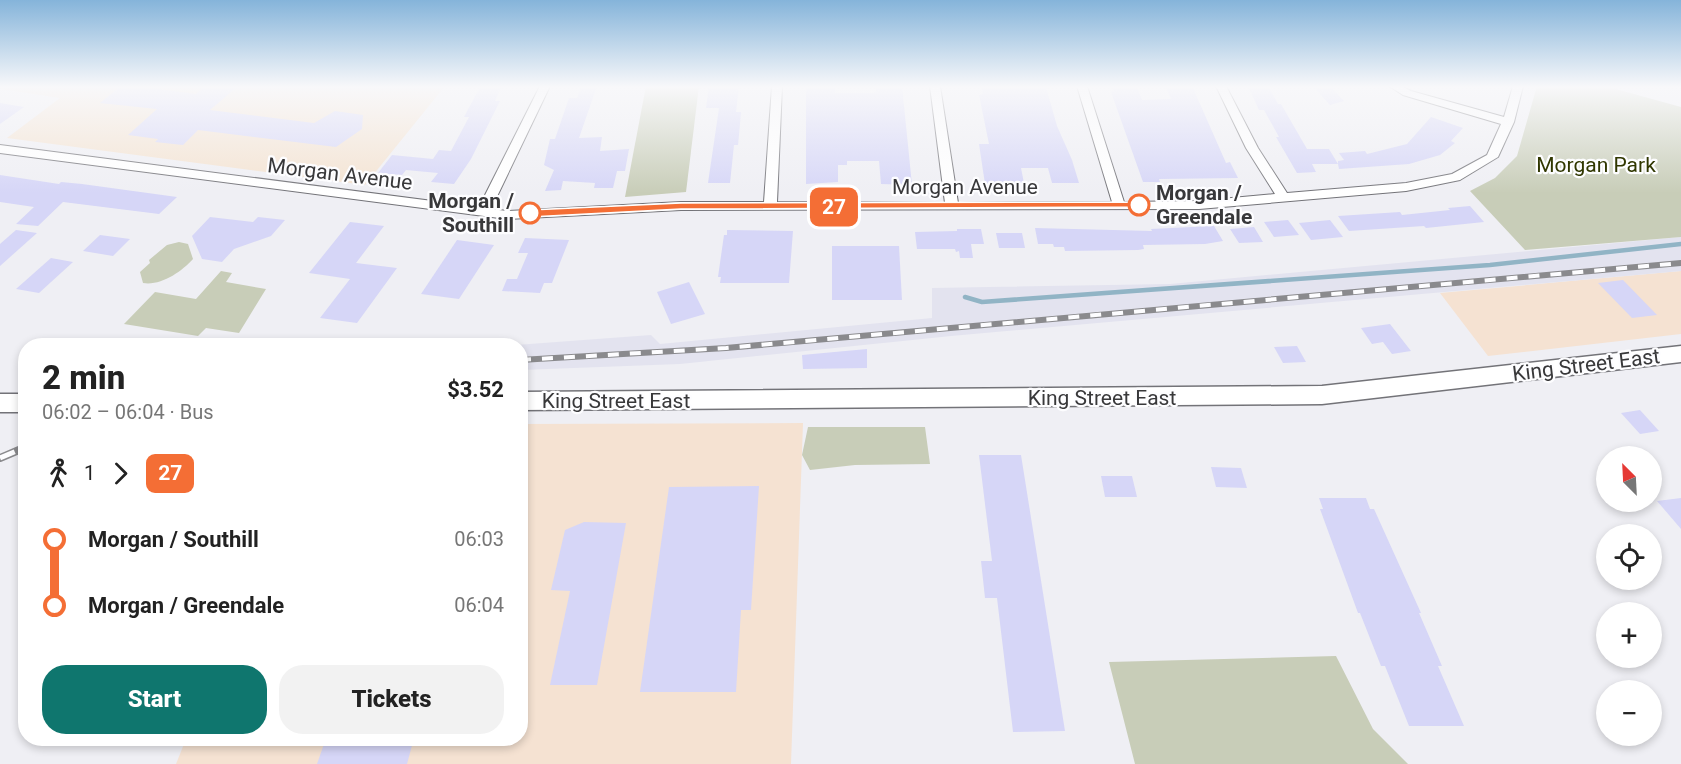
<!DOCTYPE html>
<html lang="en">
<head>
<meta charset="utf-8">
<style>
	body { margin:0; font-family:Roboto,sans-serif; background:#f2f2f2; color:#222; height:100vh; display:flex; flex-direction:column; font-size:22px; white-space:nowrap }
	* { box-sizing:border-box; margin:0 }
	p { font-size:20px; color:#767676 }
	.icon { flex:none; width:33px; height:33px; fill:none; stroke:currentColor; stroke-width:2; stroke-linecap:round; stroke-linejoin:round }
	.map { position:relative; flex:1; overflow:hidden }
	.details { position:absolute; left:18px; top:338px; width:510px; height:408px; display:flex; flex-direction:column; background:#fff; border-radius:24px; box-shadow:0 3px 9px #0003 }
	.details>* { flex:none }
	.badge { padding:0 12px; border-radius:9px; font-size:21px; line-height:39px }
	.needle { width:39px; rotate:336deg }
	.buttons { position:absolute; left:1596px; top:446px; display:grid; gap:12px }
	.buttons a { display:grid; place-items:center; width:66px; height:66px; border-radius:50%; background:#fff; box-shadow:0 3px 9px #0003; font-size:30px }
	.map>.badge { position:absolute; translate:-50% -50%; box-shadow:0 0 0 3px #fff }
	.legs { display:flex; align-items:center; gap:9px; height:66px; padding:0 24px; font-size:20px }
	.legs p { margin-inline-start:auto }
	.overview { display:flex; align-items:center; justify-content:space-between; height:102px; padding:0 24px }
	h1 { font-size:33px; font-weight:800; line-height:45px }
	.action { display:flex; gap:12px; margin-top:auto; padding:12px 24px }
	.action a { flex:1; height:69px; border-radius:24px; background:#0f766e; color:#fff; font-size:24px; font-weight:800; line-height:69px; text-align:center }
	.action a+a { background:#f2f2f2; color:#222 }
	ul { padding:0 24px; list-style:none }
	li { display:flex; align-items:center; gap:21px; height:66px; font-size:22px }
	li i { display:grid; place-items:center; width:9px; height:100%; margin:0 8px; background:currentColor }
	li i::after { content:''; width:15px; height:15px; margin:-8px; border:4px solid; border-radius:50%; background:#fff }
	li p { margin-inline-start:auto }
	li:first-child i { background:linear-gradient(#0000 50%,currentColor 0) }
	li:last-child i { background:linear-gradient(currentColor 50%,#0000 0) }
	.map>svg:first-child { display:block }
	.commercial { fill:#f5e2d2 }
	.built { fill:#e3e3ef }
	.education { fill:#f4e3d1 }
	.green { fill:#c8cdb8 }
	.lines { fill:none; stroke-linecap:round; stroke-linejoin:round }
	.stream { stroke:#91b4c5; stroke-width:4.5 }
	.building { fill:#d6d6f7 }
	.minor-casing { stroke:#737378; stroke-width:2 }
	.secondary-casing { stroke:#737378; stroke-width:3 }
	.minor { fill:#fff; fill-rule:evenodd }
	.secondary { fill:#fff; fill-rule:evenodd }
	.rail-far1-casing { stroke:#8a8a8d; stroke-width:6 }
	.rail-casing { stroke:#8a8a8d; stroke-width:8 }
	.rail-far1 { stroke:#fdfdff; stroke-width:4; stroke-dasharray:11; stroke-linecap:butt }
	.rail { stroke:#fdfdff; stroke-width:5; stroke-dasharray:16; stroke-linecap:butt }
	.line-1 { fill:#f46e35; stroke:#fff; stroke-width:1.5 }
	.stop-1-dot { fill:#fff; stroke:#f46e35; stroke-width:3 }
	.labels { text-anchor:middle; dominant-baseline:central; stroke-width:4.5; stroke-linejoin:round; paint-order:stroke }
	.park-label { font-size:21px; fill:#303700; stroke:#fdfdff }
	.street-label { font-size:21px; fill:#38383a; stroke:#fdfdff }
	.stop-label { font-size:21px; font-weight:bold; fill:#38383a; stroke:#fdfdff; text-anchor:start }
</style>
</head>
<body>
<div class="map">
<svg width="1681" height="764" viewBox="0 0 1681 764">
	<rect width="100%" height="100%" fill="#efeff4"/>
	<g class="commercial">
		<path d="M1681 271V334L1488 356 1440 293Z"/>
		<path d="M803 423 791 764H176L184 744H42L45 738H520L521 424Z"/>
	</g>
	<path class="built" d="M1681 237V271L951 336 680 364 521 370 520 345H516L651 335 660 344 932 318V288L1170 284Z"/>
	<path class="education" d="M5 86H445L365 185 7 138 60 98 1 89Z"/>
	<g class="green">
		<path d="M646 86H699L686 192 625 197Z"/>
		<path d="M1537 86H1605L1681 107V237L1525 250 1470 191 1495 178 1517 156Z"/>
		<path d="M179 242 188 244 193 259C181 272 161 286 143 283L140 272 150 263 149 260 167 245Z"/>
		<path d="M221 271 232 273 226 282 266 289 239 333 206 328 198 336 124 324 155 292 196 299Z"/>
		<path d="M808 427H925L930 464 855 465 810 470 802 455Z"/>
		<path d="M1336 656 1373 729 1408 764H1135L1109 662Z"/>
	</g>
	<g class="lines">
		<path class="stream" d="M965 297 982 302 1490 265 1681 244"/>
	</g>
	<g class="building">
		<path d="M121 86H155L151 88 196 94 205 86H238L210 110 314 123 335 111 363 115 362 129 336 147 198 130 183 145 155 142 158 139 128 135 157 109 100 103Z"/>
		<path d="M582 86H597L579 138 602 137 600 151 629 149 625 171H617L613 188H594L595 183 563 181 561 190 545 191 554 170 544 165 550 139H555L569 98H577Z"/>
		<path d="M709 86H739L736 112H741L740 124 738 145H734L730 183H708L719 108H706Z"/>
		<path d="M806 86H835V93H872L876 92V86H902L912 185 881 184 879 161H847V165H838V182L806 184Z"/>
		<path d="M982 86 1046 87 1057 126 1072 160 1079 183H1052L1048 168H1021L1024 183 985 184 979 144H989L979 95 983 94Z"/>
		<path d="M1248 86H1268L1278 104H1281L1307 149H1329L1338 164V161L1344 160 1339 153 1365 151 1367 154 1407 144 1431 117 1463 128 1451 141 1455 143 1440 155 1409 164 1339 169 1338 164H1312L1316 172 1297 173 1276 137H1279L1264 110H1259Z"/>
		<path d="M1313 86H1330L1344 101 1330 105Z"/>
		<path d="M480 87 501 88 495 101H500L471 159 454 184 431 182 438 173 406 170 402 175 378 173 392 155 433 159 439 150 451 151 469 117H464Z"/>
		<path d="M1112 87H1137L1142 100 1171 99 1166 88H1193L1226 163 1230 162 1238 178 1159 179 1160 182H1143L1111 92 1114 91Z"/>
		<path d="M0 103 24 107 0 124Z"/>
		<path d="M0 175 59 184 61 182 82 184 177 197 159 214 63 202 38 226 16 224 34 207 0 202Z"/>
		<path d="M1470 206 1484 222 1426 228 1424 226 1349 231 1338 216 1400 212 1402 215 1450 210 1448 208Z"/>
		<path d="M210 217 253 222 258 217 285 220 271 236 234 249 222 262 202 259 192 236Z"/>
		<path d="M1288 220 1299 235 1274 237 1264 222Z"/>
		<path d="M1330 220 1343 237 1311 240 1299 223Z"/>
		<path d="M350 222 384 226 356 263 397 268 357 323 320 318 350 279 309 273Z"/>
		<path d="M1214 226 1223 241 1205 244 1143 245 1144 249 1138 250 1065 251 1064 247H1054L1053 244H1038L1035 228 1152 231 1151 229Z"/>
		<path d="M1254 227 1263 242 1239 243 1230 229Z"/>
		<path d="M957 229H981L984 244H971L973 258H960L959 251 956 252 955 249H917L915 232 957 231Z"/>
		<path d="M16 230 37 233 0 266V244Z"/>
		<path d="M727 230 793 231 789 283H720L721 277H718L724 235H727Z"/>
		<path d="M996 233H1022L1025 248H999Z"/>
		<path d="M100 235 130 239 113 256 83 251Z"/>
		<path d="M525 238 569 240 552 283H544L540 293 502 291 507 279H517L528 253H518Z"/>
		<path d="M457 240 494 245 459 299 421 294Z"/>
		<path d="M832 246H899L902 300H832Z"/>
		<path d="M51 258 73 262 39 293 16 289Z"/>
		<path d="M1623 280 1657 315 1632 318 1598 283Z"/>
		<path d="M689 282 705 314 671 324 657 292Z"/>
		<path d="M1390 324 1411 351 1392 354 1383 342 1372 344 1361 328Z"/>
		<path d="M1297 346 1306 362 1283 363 1274 347Z"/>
		<path d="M867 349V368L803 369 802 355Z"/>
		<path d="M1640 410 1659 431 1640 434 1621 413Z"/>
		<path d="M979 455H1021L1065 731 1013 732 997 598H985L981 561H992Z"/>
		<path d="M1211 467 1241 468 1247 488 1216 487Z"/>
		<path d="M1101 476H1132L1137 497H1105Z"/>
		<path d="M759 486 751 610H741L736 692H640L669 487Z"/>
		<path d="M1319 498H1366L1370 509H1374L1421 613H1419L1442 666H1438L1464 726H1409L1385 666H1381L1360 613H1358L1320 509H1323Z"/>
		<path d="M1681 498V529L1657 501Z"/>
		<path d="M584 522 626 523 597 685H550L570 591 551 590 565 530Z"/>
		<path d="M366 738H414L407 764H317L325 741 366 740Z"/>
	</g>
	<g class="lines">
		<g class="minor-casing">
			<path id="minor" d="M540 86H550L491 209 507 211 681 202H764L772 86H782L777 202 945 203 930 86H940L958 203 1112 202 1077 86H1087L1124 202 1199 201 1275 194 1246 148 1216 86H1226L1258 148 1287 193 1406 183 1452 174 1487 155 1501 124 1403 95 1389 86H1401L1411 91 1504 117 1513 86H1523L1514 122 1498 157 1460 180 1406 191 1199 209 681 210 507 219 0 153V145L479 207Z"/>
		</g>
		<g class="secondary-casing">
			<g id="secondary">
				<path d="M1681 346V362L1322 404 520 410V392L1322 386Z"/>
				<rect x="0" y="394" width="26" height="18"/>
			</g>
		</g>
		<use href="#minor" class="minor"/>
		<use href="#secondary" class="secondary"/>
		<g class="rail-far1-casing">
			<path id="rail-far1" d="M520 360 726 348 1681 263"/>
		</g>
		<g class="rail-casing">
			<path id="rail" d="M0 458 26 447"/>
		</g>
		<use href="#rail-far1" class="rail-far1"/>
		<use href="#rail" class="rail"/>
	</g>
	<linearGradient id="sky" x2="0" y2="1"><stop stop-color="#85b4da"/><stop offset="0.45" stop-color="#f8f8fa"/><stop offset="1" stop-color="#f8f8fa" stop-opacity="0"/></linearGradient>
	<rect width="1681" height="193" fill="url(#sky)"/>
	<path class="line-1" d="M1139 202 1142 203V207L681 209 530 217 525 213 530 210 681 203Z"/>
	<g class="stop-1-dot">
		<circle cx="1139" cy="205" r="10"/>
		<circle cx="530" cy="213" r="10"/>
	</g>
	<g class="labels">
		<g class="park-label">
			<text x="1596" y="165">Morgan Park</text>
		</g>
		<g class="street-label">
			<text transform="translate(340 174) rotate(7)">Morgan Avenue</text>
			<text x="965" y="187">Morgan Avenue</text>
			<text transform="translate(1586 365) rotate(-7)">King Street East</text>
			<text x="1102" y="398">King Street East</text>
			<text x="616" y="401">King Street East</text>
		</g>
		<g class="stop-label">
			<text x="1156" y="193">Morgan /<tspan x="1156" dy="24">Greendale</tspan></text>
			<text x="514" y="201" text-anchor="end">Morgan /<tspan x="514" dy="24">Southill</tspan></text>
		</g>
	</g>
</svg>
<div class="buttons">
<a><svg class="needle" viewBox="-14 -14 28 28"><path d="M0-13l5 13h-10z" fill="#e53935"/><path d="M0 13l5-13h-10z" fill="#767676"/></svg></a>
<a><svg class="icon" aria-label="locate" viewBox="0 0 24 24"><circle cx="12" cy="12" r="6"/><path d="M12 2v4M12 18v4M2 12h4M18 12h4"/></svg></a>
<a>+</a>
<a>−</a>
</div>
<b class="badge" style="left:834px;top:207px;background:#f46e35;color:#fff">27</b>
<section class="details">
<div class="overview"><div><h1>2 min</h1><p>06:02 – 06:04 · Bus</p></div><b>$3.52</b></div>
<div class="legs"><svg class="icon" aria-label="walk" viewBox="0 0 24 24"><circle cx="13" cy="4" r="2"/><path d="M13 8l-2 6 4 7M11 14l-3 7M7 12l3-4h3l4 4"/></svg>1<svg class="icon" aria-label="forward" viewBox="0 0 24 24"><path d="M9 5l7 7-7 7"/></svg><b class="badge" style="background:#f46e35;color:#fff">27</b></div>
<ul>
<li><i style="color:#f46e35"></i><b>Morgan / Southill</b><p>06:03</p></li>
<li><i style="color:#f46e35"></i><b>Morgan / Greendale</b><p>06:04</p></li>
</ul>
<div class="action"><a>Start</a><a>Tickets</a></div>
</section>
</div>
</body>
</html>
